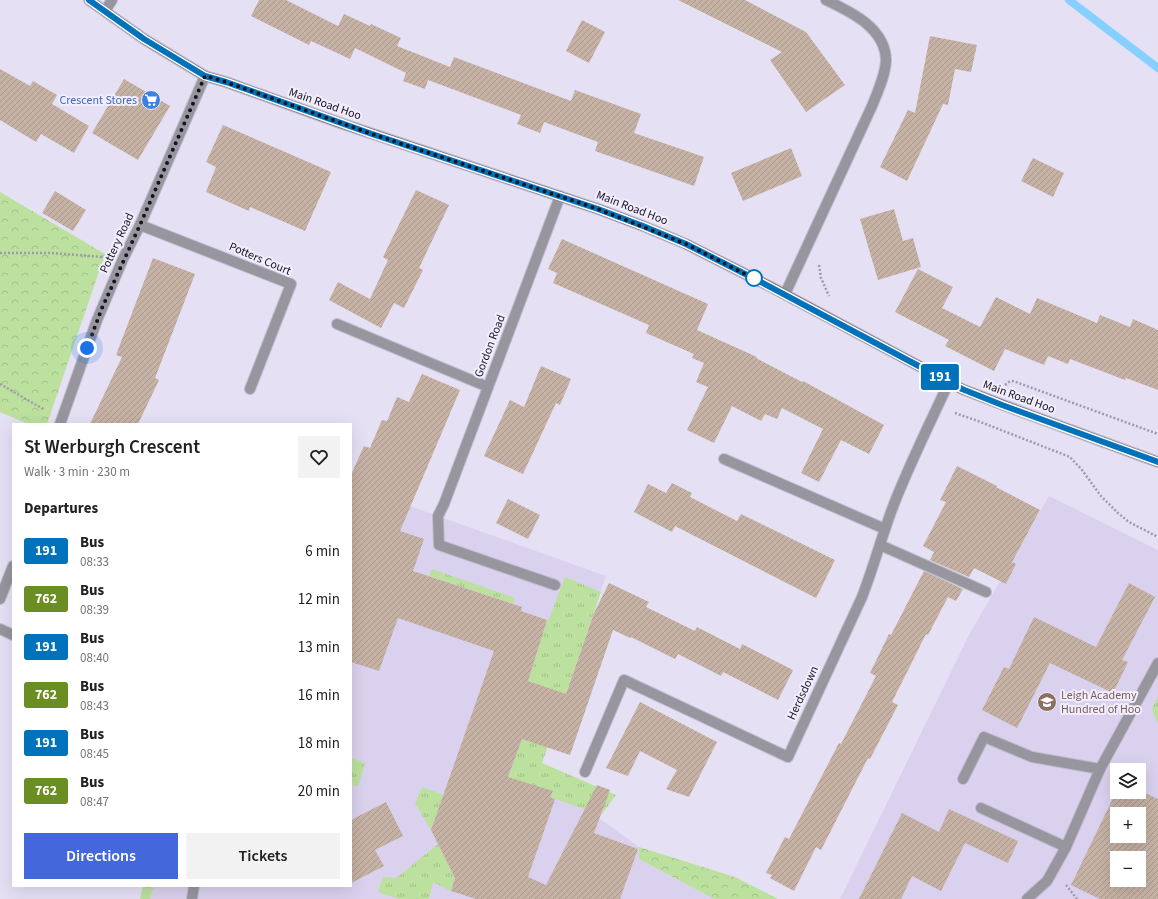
<!DOCTYPE html>
<html lang="en">
<head>
<meta charset="utf-8">
<style>
	body { margin:0; font-family:"Source Sans 3",sans-serif; background:#f2f2f2; color:#202124; height:100vh; display:flex; flex-direction:column; font-size:15px; white-space:nowrap }
	* { box-sizing:border-box; margin:0 }
	p { font-size:13px; color:#757577 }
	.icon { flex:none; width:22px; height:22px; fill:none; stroke:currentColor; stroke-width:2; stroke-linecap:round; stroke-linejoin:round }
	.map { position:relative; flex:1; overflow:hidden }
	.panel { position:absolute; left:12px; top:423px; width:340px; height:464px; display:flex; flex-direction:column; background:#fff; border-radius:0px; box-shadow:0 4px 16px #0002 }
	.panel>* { flex:none }
	.badge { padding:0 8px; border-radius:3px; font-size:14px; line-height:26px }
	.fabs { position:absolute; left:1110px; top:763px; display:grid; gap:8px }
	.fabs a { display:grid; place-items:center; width:36px; height:36px; border-radius:0px; background:#fff; box-shadow:0 4px 16px #0002; font-size:20px }
	.you { position:absolute; width:20px; height:20px; margin:-10px; border:3px solid #fff; border-radius:50%; background:#1a73e8; box-shadow:0 0 0 6px #1a73e833 }
	.map>.badge { position:absolute; translate:-50% -50%; box-shadow:0 0 0 2px #fff }
	h2 { padding:0 12px; font-size:15px; line-height:36px }
	.round { display:grid; place-items:center; flex:none; width:42px; height:42px; border-radius:0px; background:#f2f2f2 }
	.headline { display:flex; align-items:center; justify-content:space-between; height:68px; padding:0 12px }
	h1 { font-size:19px; font-weight:600; line-height:30px }
	.primary-button { display:flex; gap:8px; margin-top:auto; padding:8px 12px }
	.primary-button a { flex:1; height:46px; border-radius:0px; background:#4468db; color:#fff; font-size:16px; font-weight:600; line-height:46px; text-align:center }
	.primary-button a+a { background:#f2f2f2; color:#202124 }
	ul { padding:0; list-style:none }
	li { display:flex; align-items:center; gap:12px; height:48px; padding:0 12px }
	li div { flex:1 }
	li b { display:block; font-size:15px }
	li em { font-style:normal }
	li .badge { min-width:44px; font-weight:700; text-align:center }
	.map>svg:first-child { display:block }
	.built { fill:#dad1ee; fill-rule:evenodd }
	.grass { fill:url(#grass-tufts) }
	.forest { fill:url(#forest-crowns) }
	.lines { fill:none; stroke-linecap:round; stroke-linejoin:round }
	.stream { stroke:#86d0ff; stroke-width:8 }
	.building { fill:url(#building-hatch); fill-rule:evenodd }
	.lane-casing { stroke:#c1bbce; stroke-width:12 }
	.street-casing { stroke:#c1bbce; stroke-width:12 }
	.secondary-casing { stroke:#c1bbce; stroke-width:12 }
	.path { stroke:#9f9aaa; stroke-width:2.5; stroke-dasharray:2 2; stroke-linecap:butt }
	.lane { stroke:#97959e; stroke-width:10 }
	.street { stroke:#97959e; stroke-width:10 }
	.secondary { stroke:#736f7c; stroke-width:10 }
	.line-casing { stroke:#fff; stroke-width:9 }
	.line { stroke:#0072bc; stroke-width:6 }
	.walk { stroke:#17151c; stroke-width:4; stroke-dasharray:0 7.2 }
	.stop-dot { fill:#fff; stroke:#0072bc; stroke-width:2 }
	.labels { text-anchor:middle; dominant-baseline:central; stroke-width:4; stroke-linejoin:round; paint-order:stroke }
	.shop-label { font-size:12px; fill:#366cbe; stroke:#f3eeff; text-anchor:end }
	.street-label { font-size:12px; fill:#17151c; stroke:#f3eeff }
	.education-label { font-size:12px; fill:#785e54; stroke:#f3eeff; text-anchor:start }
</style>
</head>
<body>
<div class="map">
<svg width="1158" height="899" viewBox="0 0 1158 899">
	<defs>
		<pattern id="grass-tufts" width="24" height="20" patternUnits="userSpaceOnUse"><rect width="24" height="20" fill="#bce09e"/><path d="M3 7l-1-3M5 7V3M7 7l1-3M15 17l-1-3M17 17v-4M19 17l1-3" fill="none" stroke="#a1bf88"/></pattern>
		<pattern id="forest-crowns" width="20" height="18" patternUnits="userSpaceOnUse"><rect width="20" height="18" fill="#bce09e"/><path d="M2 6a3 3 0 1 1 6 0M12 15a3 3 0 1 1 6 0" fill="none" stroke="#a1bf88"/></pattern>
		<pattern id="building-hatch" width="6" height="6" patternUnits="userSpaceOnUse"><rect width="6" height="6" fill="#c6b2a5"/><path d="M-1 1l2-2M0 6l6-6M5 7l2-2" fill="none" stroke="#a9988d"/></pattern>
	</defs>
	<rect width="100%" height="100%" fill="#e6e0f5"/>
	<g class="built">
		<path d="M351 485 606 576 538 774 639 847V859L714 899H150L154 886H351Z"/>
		<path d="M1049 496 1158 550V899H840L969 635ZM1117 770H1139V792H1117ZM1117 814H1139V836H1117ZM1117 858H1139V880H1117Z"/>
	</g>
	<g class="grass">
		<path d="M432 569 515 598 513 604 429 576Z"/>
		<path d="M565 577 601 592 542 763 616 795 601 815 550 797 553 791 504 790 540 686 528 681 547 620 549 619Z"/>
		<path d="M1158 696V723H1157L1152 709Z"/>
		<path d="M351 758 365 763 358 787 351 784Z"/>
		<path d="M422 787 444 795 431 830 415 803Z"/>
		<path d="M438 844 455 878 451 891 433 882 429 899H399L378 892 383 877 396 878Z"/>
	</g>
	<g class="forest">
		<path d="M0 192 105 254 47 424H28L0 412Z"/>
		<path d="M639 847 735 877 778 899H714L639 859Z"/>
		<path d="M143 886H154L150 899H140Z"/>
	</g>
	<g class="lines">
		<path class="stream" d="M1069 0 1158 68"/>
	</g>
	<g class="building">
		<path d="M259 0H286L338 26 344 14 370 26 371 24 401 38 397 46 450 67 454 57 571 101 575 90 641 114 634 133 704 157 694 186 595 151 598 142 544 122 540 133 517 124 521 115 428 80 425 89 403 81 406 73 355 48 350 59 311 41 309 45 251 16Z"/>
		<path d="M678 0H745L806 32 845 85 806 112 770 60 782 52Z"/>
		<path d="M582 20 605 32 589 63 566 51Z"/>
		<path d="M930 36 977 45 971 72 955 69 948 105 943 104 907 181 880 167 908 110 915 113Z"/>
		<path d="M0 69 30 86 33 81 57 95 52 104 89 126 74 153 41 134 36 142 0 120Z"/>
		<path d="M124 79 170 106 138 160 92 133Z"/>
		<path d="M223 125 331 172 305 231 250 207 249 211 206 192 216 167 206 162Z"/>
		<path d="M791 148 802 176 743 201 731 173Z"/>
		<path d="M1033 158 1064 173 1053 197 1021 181Z"/>
		<path d="M416 190 449 205 419 268 423 270 404 308 394 303 381 328 329 300 338 282 370 299 388 260 383 257Z"/>
		<path d="M55 191 86 210 73 231 42 213Z"/>
		<path d="M894 209 903 241 913 238 921 267 878 280 860 219Z"/>
		<path d="M562 239 708 304 697 330 757 357 756 358 802 382 803 381 884 425 869 454 841 440 819 482 801 473 823 429 782 408 777 419 765 414 761 421 732 406 714 443 687 430 708 387 696 382 704 363 692 358 694 354 646 333 649 325 553 283 557 273 548 269Z"/>
		<path d="M153 258 195 274 155 378 159 380 138 424H90L122 357 116 355Z"/>
		<path d="M918 269 953 287 942 308 980 327 996 297 1030 314 1037 298 1097 323 1100 315 1130 327 1133 319 1158 330V390L1126 378 1125 380 1070 359 1068 364 1048 356 1044 365 1005 349 994 371 945 346 949 340 895 312Z"/>
		<path d="M541 366 571 379 560 405 556 403 523 474 484 456 510 400 524 407Z"/>
		<path d="M422 374 460 390 400 531 424 539 413 571 522 607 521 611 547 620 528 681 566 694 594 613 609 583 649 602 646 607 695 631 697 627 740 649 742 644 793 670 778 700 723 672 721 676 678 654 675 659 631 637 630 638 613 630 570 755 522 739 508 777 553 791 550 797 555 799 528 877 546 885 597 785 610 790 594 833 638 849 620 899H476L451 891 455 878 431 830 494 651 398 618 379 671 351 662V475L364 446 370 448 382 420 387 421 397 397 409 402Z"/>
		<path d="M957 466 997 486 996 487 1040 510 1012 562 1016 564 1006 584 974 568 969 577 930 560 934 552 923 546 946 502 940 500Z"/>
		<path d="M672 483 692 493 690 497 737 521 741 514 835 560 816 598 675 526 672 532 634 512 648 484 666 493Z"/>
		<path d="M508 499 540 515 528 539 496 523Z"/>
		<path d="M924 571 963 589 956 601 948 597 928 635 926 634 892 702 898 705 870 759 868 758 821 850 816 847 794 891 770 878 772 875 766 873 785 837 789 839 839 743 841 744 876 676 870 673 889 634 891 635Z"/>
		<path d="M1129 583 1155 597 1122 660 1128 662 1113 693 1050 663 1017 728 982 710 1004 667 1009 669 1034 617 1096 647Z"/>
		<path d="M640 702 717 742 689 797 666 789 677 770 640 751 628 776 606 768Z"/>
		<path d="M1117 790V792H1139V790L1158 799V899H1100L1071 885ZM1117 814H1139V836H1117ZM1117 858H1139V880H1117Z"/>
		<path d="M386 802 403 836 375 850 384 866 351 883V820Z"/>
		<path d="M949 809 1018 841 1008 863 965 843 941 891 912 876 901 899H859L902 813 939 832Z"/>
	</g>
	<g class="lines">
		<g class="lane-casing">
			<g id="lane">
				<path d="M337 324 488 387"/>
				<path d="M724 459 885 529"/>
				<path d="M444 504 438 516 439 545 555 585"/>
				<path d="M880 545 986 592"/>
				<path d="M0 629 13 635"/>
				<path d="M963 779 984 737 1032 757 1100 769"/>
				<path d="M981 808 1066 847"/>
				<path d="M192 899 194 886"/>
				<path d="M1027 899 1047 881 1066 847 1100 769 1158 663"/>
			</g>
		</g>
		<g class="street-casing">
			<g id="street">
				<path d="M105 11 112 0"/>
				<path d="M140 225 291 284 250 389"/>
				<path d="M785 294 872 106C878 91 885 76 886 61 886 28 851 12 826 0"/>
				<path d="M60 424 97 320 123 259 140 225 205 76"/>
				<path d="M444 504 560 196"/>
				<path d="M0 599 13 566"/>
				<path d="M585 772 624 680 788 757 862 597C874 566 882 535 894 504 910 463 930 423 949 382"/>
			</g>
		</g>
		<g class="secondary-casing">
			<path id="secondary" d="M89 0 144 39 205 76 226 82 343 124 598 209 643 226 686 244 771 287 962 389 1003 405 1158 462"/>
		</g>
		<g class="path">
			<path d="M0 253H52L103 257"/>
			<path d="M819 265 821 278 829 296"/>
			<path d="M0 384 45 410"/>
			<path d="M1005 385 1009 382 1013 381 1158 434"/>
			<path d="M955 413 978 421 1070 457 1082 470 1101 496 1118 513 1129 522 1158 537"/>
			<path d="M1066 885 1077 899"/>
		</g>
		<use href="#lane" class="lane"/>
		<use href="#street" class="street"/>
		<use href="#secondary" class="secondary"/>
	</g>
	<g class="lines">
		<g class="line-casing">
			<path id="line" d="M89 0 144 39 205 76 226 82 372 134 598 209 643 226 686 244 757 280 962 389 1002 405 1158 462"/>
		</g>
		<use href="#line" class="line"/>
		<path class="walk" d="M87 348 102 308 140 225 205 76 226 82 372 134 598 209 686 244 757 280 754 278"/>
	</g>
	<defs>
		<g id="supermarket-disc" transform="scale(1)"><circle r="9.5" fill="#3f7fe0" stroke="#f3eeff"/><path d="M-6-5.5h2.5l.6 2H6L4.5 2H-2.5L-4.4-4H-6ZM-1.5 3.2a1.3 1.3 0 1 0 .1 0ZM3 3.2a1.3 1.3 0 1 0 .1 0Z" fill="#fff"/></g>
		<g id="school-disc" transform="scale(1)"><circle r="9.5" fill="#8d6e63" stroke="#f3eeff"/><path d="M0-5L7-2L0 1L-7-2ZM-4 1L0 2.5L4 1V4Q0 6-4 4Z" fill="#fff"/></g>
	</defs>
	<g fill-rule="evenodd">
		<use href="#supermarket-disc" x="151" y="100"/>
		<use href="#school-disc" x="1047" y="702"/>
	</g>
	<circle class="stop-dot" cx="754" cy="278" r="8"/>
	<g class="labels">
		<g class="shop-label">
			<text x="137" y="100">Crescent Stores</text>
		</g>
		<g class="street-label">
			<text transform="translate(325 104) rotate(19)">Main Road Hoo</text>
			<text transform="translate(632 208) rotate(21)">Main Road Hoo</text>
			<text transform="translate(117 243) rotate(-65)">Pottery Road</text>
			<text transform="translate(260 259) rotate(23)">Potters Court</text>
			<text transform="translate(490 346) rotate(-69)">Gordon Road</text>
			<text transform="translate(1019 397) rotate(20)">Main Road Hoo</text>
			<text transform="translate(803 693) rotate(-65)">Herdsdown</text>
		</g>
		<g class="education-label">
			<text x="1061" y="695">Leigh Academy<tspan x="1061" dy="14">Hundred of Hoo</tspan></text>
		</g>
	</g>
</svg>
<div class="fabs">
<a><svg class="icon" aria-label="layers" viewBox="0 0 24 24"><path d="M12 4l9 5-9 5-9-5zM3 14l9 5 9-5"/></svg></a>
<a>+</a>
<a>−</a>
</div>
<div class="you" style="left:87px;top:348px"></div>
<b class="badge" style="left:940px;top:377px;background:#0072bc;color:#fff">191</b>
<section class="panel">
<div class="headline"><div><h1>St Werburgh Crescent</h1><p>Walk · 3 min · 230 m</p></div><a class="round"><svg class="icon" aria-label="heart" viewBox="0 0 24 24"><path d="M12 20l-8-8c-3-5 5-10 8-4 3-6 11-1 8 4z"/></svg></a></div>
<h2>Departures</h2>
<ul>
<li><span class="badge" style="background:#0072bc;color:#fff">191</span><div><b>Bus</b><p>08:33</p></div><em>6 min</em></li>
<li><span class="badge" style="background:#6b8e23;color:#fff">762</span><div><b>Bus</b><p>08:39</p></div><em>12 min</em></li>
<li><span class="badge" style="background:#0072bc;color:#fff">191</span><div><b>Bus</b><p>08:40</p></div><em>13 min</em></li>
<li><span class="badge" style="background:#6b8e23;color:#fff">762</span><div><b>Bus</b><p>08:43</p></div><em>16 min</em></li>
<li><span class="badge" style="background:#0072bc;color:#fff">191</span><div><b>Bus</b><p>08:45</p></div><em>18 min</em></li>
<li><span class="badge" style="background:#6b8e23;color:#fff">762</span><div><b>Bus</b><p>08:47</p></div><em>20 min</em></li>
</ul>
<div class="primary-button"><a>Directions</a><a>Tickets</a></div>
</section>
</div>
</body>
</html>
